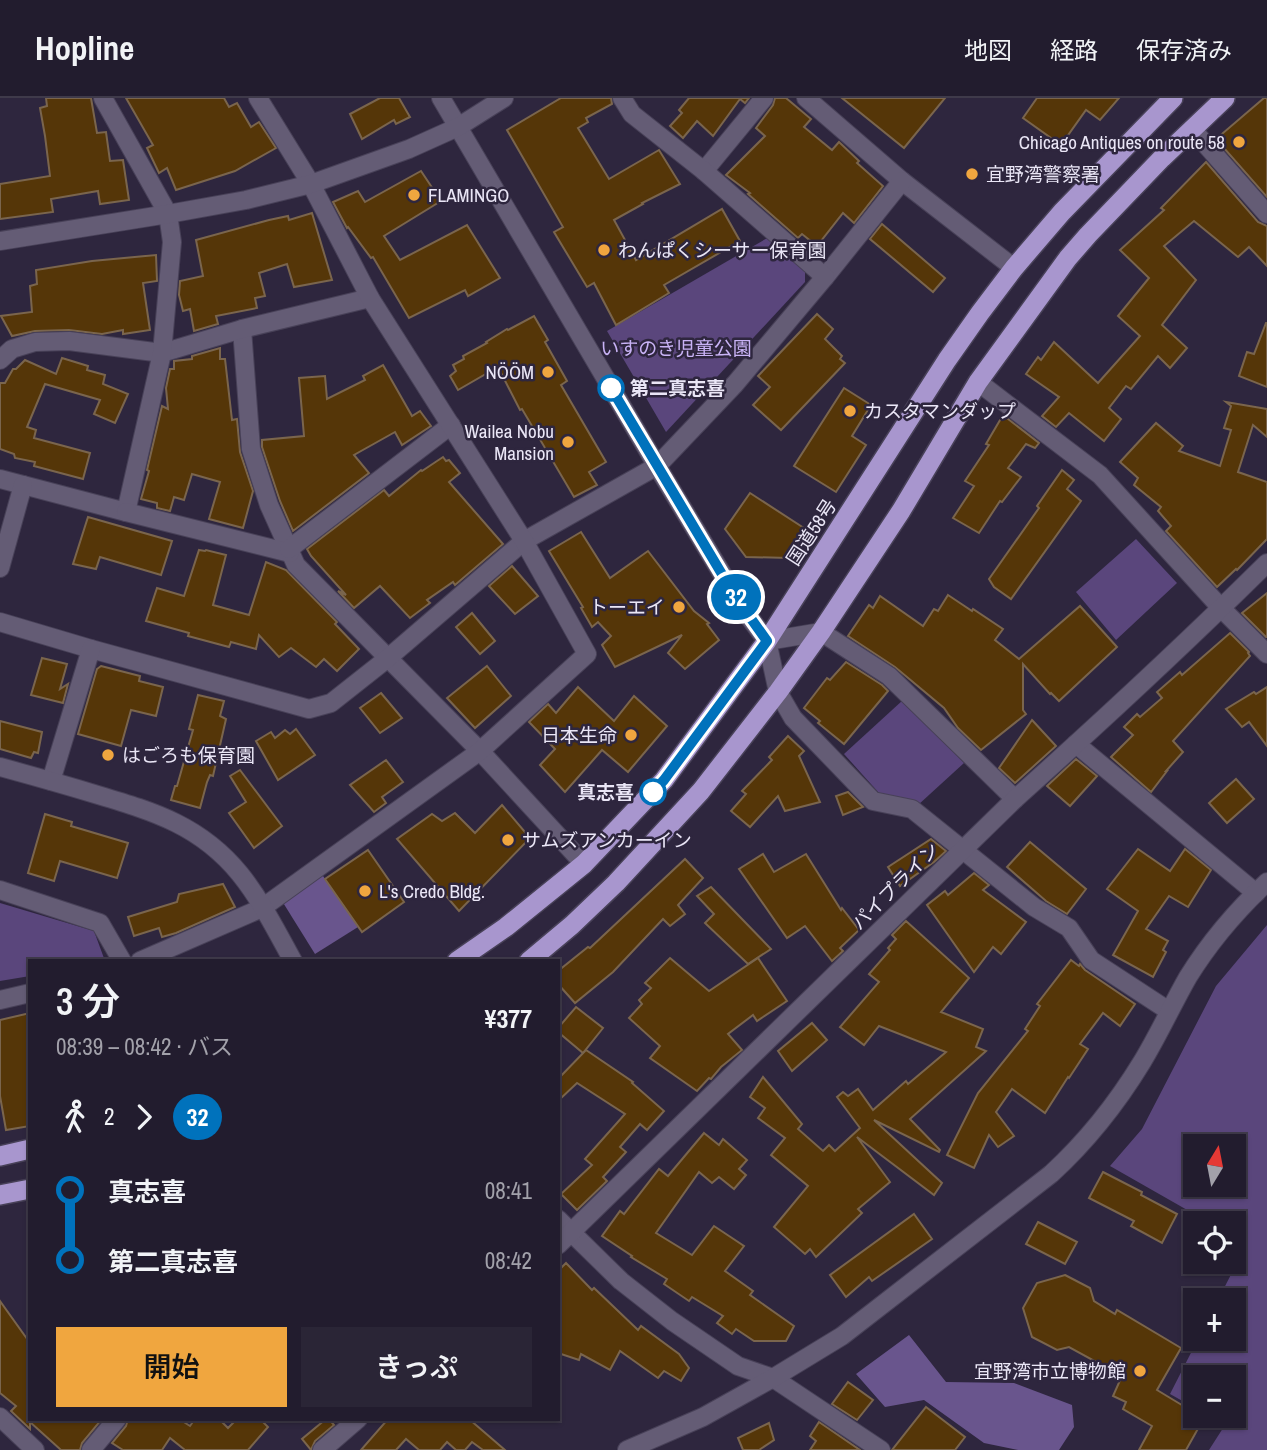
<!DOCTYPE html>
<html lang="ja">
<head>
<meta charset="utf-8">
<style>
	body { margin:0; font-family:"Archivo Narrow","Noto Sans JP",sans-serif; background:#2a2536; color:#f1f3f6; height:100vh; display:flex; flex-direction:column; font-size:26px; white-space:nowrap }
	* { box-sizing:border-box; margin:0 }
	p { font-size:23px; color:#a2a1aa }
	.icon { flex:none; width:38px; height:38px; fill:none; stroke:currentColor; stroke-width:2; stroke-linecap:round; stroke-linejoin:round }
	.map { position:relative; flex:1; overflow:hidden }
	.sheet { position:absolute; left:28px; top:861px; width:532px; height:462px; display:flex; flex-direction:column; background:#221c2e; border-radius:0px; box-shadow:0 2px 5px #0004,0 0 0 2px #3f3a4a }
	.sheet>* { flex:none }
	.badge { padding:0 14px; border-radius:23px; font-size:24px; line-height:46px }
	.needle { width:46px; rotate:10deg }
	.controls { position:absolute; left:1183px; top:1036px; display:grid; gap:14px }
	.controls a { display:grid; place-items:center; width:63px; height:63px; border-radius:0px; background:#221c2e; box-shadow:0 2px 5px #0004,0 0 0 2px #3f3a4a; font-size:35px }
	.map>.badge { position:absolute; translate:-50% -50%; box-shadow:0 0 0 4px #fff }
	.legs { display:flex; align-items:center; gap:10px; height:77px; padding:0 28px; font-size:23px }
	.legs p { margin-inline-start:auto }
	.summary { display:flex; align-items:center; justify-content:space-between; height:119px; padding:0 28px }
	h1 { font-size:38px; font-weight:600; line-height:52px }
	.button { display:flex; gap:14px; margin-top:auto; padding:14px 28px }
	.button a { flex:1; height:80px; border-radius:0px; background:#f0a63f; color:#111; font-size:28px; font-weight:600; line-height:80px; text-align:center }
	.button a+a { background:#2a2536; color:#f1f3f6 }
	ul { padding:0 28px; list-style:none }
	li { display:flex; align-items:center; gap:24px; height:70px; font-size:26px }
	li i { display:grid; place-items:center; width:10px; height:100%; margin:0 9px; background:currentColor }
	li i::after { content:''; width:18px; height:18px; margin:-9px; border:5px solid; border-radius:50%; background:#221c2e }
	li p { margin-inline-start:auto }
	li:first-child i { background:linear-gradient(#0000 50%,currentColor 0) }
	li:last-child i { background:linear-gradient(currentColor 50%,#0000 0) }
	header { display:flex; align-items:center; gap:42px; box-sizing:border-box; height:98px; padding:0 35px; background:#221c2e; border-bottom:2px solid #3f3a4a }
	header strong { font-size:33px }
	nav { display:flex; gap:38px; margin-inline-start:auto; font-size:24px }
	.map>svg:first-child { display:block }
	.green { fill:#5a467c; fill-rule:evenodd }
	.forest { fill:#69558d }
	.building { fill:#553608; stroke:#7a654d; stroke-width:2 }
	.lines { fill:none; stroke-linecap:round; stroke-linejoin:round }
	.minor-casing { stroke:#484158; stroke-width:20 }
	.tertiary-casing { stroke:#484158; stroke-width:20 }
	.trunk-casing { stroke:#484158; stroke-width:22 }
	.minor { stroke:#645c75; stroke-width:18 }
	.tertiary { stroke:#645c75; stroke-width:18 }
	.trunk { stroke:#a896ce; stroke-width:19 }
	.line-1-casing { stroke:#fff; stroke-width:16 }
	.line-1 { stroke:#0072bc; stroke-width:10 }
	.poi-dot { fill:#f0a63f; stroke:#2e263e; stroke-width:2.5 }
	.stop-1-dot { fill:#fff; stroke:#0072bc; stroke-width:3.5 }
	.labels { text-anchor:middle; dominant-baseline:central; stroke-width:5; stroke-linejoin:round; paint-order:stroke }
	.poi-label { font-size:19px; fill:#eae6f6; stroke:#2e263e; text-anchor:start }
	.park-label { font-size:19px; fill:#c9b3f6; stroke:#2e263e }
	.stop-label { font-size:19px; font-weight:bold; fill:#eae6f6; stroke:#2e263e; text-anchor:start }
	.street-label { font-size:19px; fill:#eae6f6; stroke:#2e263e }
</style>
</head>
<body>
<header>
<strong>Hopline</strong>
<nav><a>地図</a><a>経路</a><a>保存済み</a></nav>
</header>
<div class="map">
<svg width="1267" height="1352" viewBox="0 0 1267 1352">
	<rect width="100%" height="100%" fill="#2e263e"/>
	<g class="green">
		<path d="M769 139 805 170V184L666 334 607 233Z"/>
		<path d="M1136 441 1177 485 1116 542 1076 494Z"/>
		<path d="M903 602 964 665 918 707 879 695 844 656Z"/>
		<path d="M0 805 94 833 105 863H30V878L0 883Z"/>
		<path d="M1267 827V1352H1209L1225 1327 1209 1318H1234V1279H1195V1310L1170 1296 1198 1241H1234V1202H1218L1246 1147 1234 1139V1125H1210L1110 1068 1142 1031 1216 888ZM1195 1048H1234V1087H1195Z"/>
	</g>
	<g class="forest">
		<path d="M321 775 358 829 315 856 282 803Z"/>
		<path d="M909 1237 946 1284 1014 1285 1072 1307 1074 1329 1059 1352H1018L984 1345 924 1302 885 1309 856 1276Z"/>
	</g>
	<g class="building">
		<path d="M46 0H91L97 35 106 34 110 63 123 62 129 102 100 106 98 93 51 101 53 114 0 121V86L50 78 45 38 40 10 47 8Z"/>
		<path d="M126 0H224L229 9 237 5 251 29 259 24 276 50 235 73 176 92 167 70 159 75 147 50 153 47Z"/>
		<path d="M380 0H399L410 19 396 26 394 22 362 41 350 16Z"/>
		<path d="M561 0H611L612 6 586 20 588 24 578 30 609 81 659 52 680 86 642 105 643 106 614 122 636 162 722 111 740 143 664 187 669 195 616 227 594 185 587 189 554 134 563 129 507 32Z"/>
		<path d="M689 0H749L745 5 740 1 713 38 697 23 683 40 670 28 682 15 679 12Z"/>
		<path d="M775 0H786L811 21 804 29 832 52 839 44 859 63 857 65 883 88 854 125 843 115 817 148 802 136 798 140 748 96 750 95 726 77 765 38 756 30 773 7Z"/>
		<path d="M842 0H945L904 50Z"/>
		<path d="M1037 0H1119L1100 22 1086 12 1061 47 1023 20Z"/>
		<path d="M1264 0H1267V99L1216 41Z"/>
		<path d="M1206 64 1258 124 1267 128V168L1249 149 1238 159 1194 123 1164 148 1196 182 1162 227 1187 250 1170 270 1158 258 1131 291 1126 288 1109 310 1121 321 1104 343 1069 315 1056 329 1042 318 1059 299 1026 276 1038 259 1041 262 1054 244 1098 285 1140 238 1118 218 1149 180 1120 152 1164 112 1161 110Z"/>
		<path d="M421 73 441 103 384 138 400 162 467 127 500 180 468 198 465 192 409 220 373 159 371 160 348 129 347 130 333 104 358 93 365 104Z"/>
		<path d="M312 115 332 182 294 189 287 166 259 175 265 198 255 200 257 210 216 218 218 226 194 233 190 211 183 213 179 197 180 183 203 178 196 142 269 122 288 118 289 122Z"/>
		<path d="M882 126 945 180 933 194 870 141Z"/>
		<path d="M156 157 157 183 143 185 150 232 123 236V232L102 236 69 232 35 233 12 238 1 218 32 214 30 188 37 186 36 172 92 163Z"/>
		<path d="M817 216 833 231 825 241 842 258 840 261 845 265 781 332 753 307 770 289 758 278Z"/>
		<path d="M534 218 548 242 545 244 567 283 561 287 606 364 589 374 597 387 574 399 522 311 520 312 498 269 458 292 450 278 456 273 453 267 464 261 463 258 487 245 486 244 507 231 508 232Z"/>
		<path d="M1266 225H1267V289L1239 278 1247 254 1254 256Z"/>
		<path d="M220 250V261H225L232 322 237 321 240 354 253 393 243 430 209 421 220 384 192 376 184 402 174 399 170 413 157 410V405L141 401 149 373 147 372 162 308 168 311 166 290 170 271H174V263L192 261V258Z"/>
		<path d="M62 260 88 268 87 272 105 277 103 286 128 296 115 325 94 316 100 302 45 286 27 329 36 332 34 340 90 355 83 381 34 368 35 364 15 360 14 356 0 351V285H5L13 271H16L25 262 56 276Z"/>
		<path d="M383 267 412 318 420 313 431 328 402 347 395 334 354 357 369 375 293 433 280 403 262 349V342L304 338 299 280 325 278 327 301 365 282 363 278Z"/>
		<path d="M844 290 871 307 852 338 866 347 836 394 794 368Z"/>
		<path d="M1226 304 1267 311V339L1253 327 1238 374 1267 384V441L1237 472 1236 471 1217 489 1166 433 1171 428 1158 413 1161 409 1134 387 1138 380 1120 364 1156 325 1183 348 1179 353 1220 368 1231 332 1224 330 1231 308Z"/>
		<path d="M1003 317 1039 345 1035 350 1026 346 1008 370 1021 379 1002 404 1000 403 979 435 953 420 974 388 965 383 989 347 986 346Z"/>
		<path d="M443 359 446 363 449 362 460 375 449 384 503 446 455 487 453 484 427 502 430 505 410 520 380 488 354 510 338 493 346 497 311 458 307 451 384 392 389 398 421 372 422 373Z"/>
		<path d="M1062 372 1074 382 1067 391 1081 403 1011 501 994 489 989 481 1039 410 1037 408Z"/>
		<path d="M750 395 807 432 789 460 746 459 725 431Z"/>
		<path d="M88 419 172 443 161 477 100 459 96 471 73 466Z"/>
		<path d="M581 434 610 480 648 453 694 513 709 525 707 526 719 542 685 571 668 555 682 537 615 569 602 547 611 538 598 524 592 529 581 510 583 509 549 453Z"/>
		<path d="M199 452 205 453 206 452 226 457 213 507 249 517 266 464 286 472 337 524 335 526 359 551 337 573 324 561 316 569 291 550 279 559 259 537 256 551 231 544 229 549 188 538 189 535 146 523 157 490 184 498Z"/>
		<path d="M512 468 538 498 515 516 489 488Z"/>
		<path d="M1267 495V539H1266L1242 515Z"/>
		<path d="M948 497 972 513 973 511 1003 531 995 542 1019 561 1080 508 1117 549 1059 603 1051 595 1050 596 1023 566V612L1026 616 981 652 958 630 944 610 895 569 848 538 869 507 873 510 880 498 923 528 934 511 938 513Z"/>
		<path d="M472 515 495 543 480 556 456 529Z"/>
		<path d="M1230 535 1249 554 1248 555 1250 558 1173 643 1183 654 1166 673H1167L1151 694 1111 659 1133 637 1124 629 1137 616 1140 619 1162 600 1157 594 1180 574 1182 577Z"/>
		<path d="M42 560 67 566 60 591 68 586 63 605 31 597Z"/>
		<path d="M846 564 882 587 888 593 844 646 818 625 820 623 804 610 827 580 830 582Z"/>
		<path d="M101 568 140 578 139 583 163 589 156 618 131 612 121 648 78 636 97 571Z"/>
		<path d="M487 568 511 598 475 630 447 600Z"/>
		<path d="M578 589 614 623 634 598 667 628 628 674 602 652 565 694 540 667 555 651 529 624 548 606 556 615Z"/>
		<path d="M1267 589V648L1249 624 1242 629 1226 611 1254 594 1256 596Z"/>
		<path d="M381 595 402 620 380 635 360 610Z"/>
		<path d="M198 597 224 603 220 618 226 621 213 678 210 677 207 684 200 710 171 702 175 688H177L193 632 189 631Z"/>
		<path d="M1032 622 1056 648 1015 685 999 670Z"/>
		<path d="M0 623 42 634 38 655 34 654 31 660 0 651Z"/>
		<path d="M296 631 315 657 278 682 256 643 271 634 275 640 285 632 290 636Z"/>
		<path d="M788 638 804 653 799 658 820 704 785 713 778 698 750 729 731 713 746 696 742 693 772 662 769 659Z"/>
		<path d="M1076 661 1097 678 1070 708 1047 688Z"/>
		<path d="M386 662 403 684 382 699 386 705 374 714 350 687Z"/>
		<path d="M240 672 282 728 254 750 229 715 246 704 230 678Z"/>
		<path d="M1236 681 1254 701 1227 725 1209 705Z"/>
		<path d="M848 694 863 709 843 717 836 698Z"/>
		<path d="M502 707 530 740 459 813 397 741 432 716 442 723 455 715 475 735Z"/>
		<path d="M45 716 72 724 71 728 128 745 117 780 60 763 54 783 28 775Z"/>
		<path d="M931 741 946 753 934 764 900 788 888 769Z"/>
		<path d="M1030 744 1086 791 1067 816 1046 803 1007 769Z"/>
		<path d="M1138 751 1170 773 1185 751 1211 772 1188 809 1169 798 1146 831 1168 843 1163 852 1166 854 1153 879 1113 857 1138 813 1107 791Z"/>
		<path d="M368 752 404 804 362 834 325 781Z"/>
		<path d="M763 756 774 774 806 756 841 812 842 810 859 832 840 850 843 853 832 863 805 828 787 840 739 771Z"/>
		<path d="M685 761 703 780 678 807 685 816 670 828 663 821 613 874 575 905 558 886V873L588 849 590 850Z"/>
		<path d="M974 775 989 787 983 792 1026 824 1001 856 993 849 974 874 927 807 945 793 948 797Z"/>
		<path d="M223 786 235 809 176 835 162 839 159 830 134 838 128 819 177 804 179 796Z"/>
		<path d="M711 789 771 851 748 866 705 825 714 816 697 798Z"/>
		<path d="M906 823 969 880 941 914 983 931 976 949 986 953 910 1021 940 1052 939 1054 874 1022 942 1085 934 1097 857 1039 890 1084 858 1111 862 1115 816 1159 810 1151 805 1156 774 1129 808 1088 771 1057 785 1040 758 1020 765 1010 750 999 763 979 802 1026 798 1031 823 1053 829 1047 835 1053 860 1030 837 999 843 994 848 998 858 991 873 1012 906 983 908 986 946 954 879 928 864 947 840 929 879 884 869 876 890 852 888 850 896 841 892 837Z"/>
		<path d="M670 860 709 893 758 860 787 903 757 923 753 917 728 936 742 952 721 969 711 981 709 980 697 993 650 960 660 948 629 920 642 906 639 902 651 890 645 885Z"/>
		<path d="M1071 862 1079 868 1080 866 1085 872 1135 906 1120 928 1103 915 1080 946 1088 951 1069 980 1068 979 1045 1015 1012 991 996 1014 1014 1038 998 1049 989 1037 974 1070 947 1057 978 995 1028 933 1025 931 1040 908 1037 906Z"/>
		<path d="M576 909 603 930 583 955 558 934V930Z"/>
		<path d="M30 915V1028L6 1032 0 998V922Z"/>
		<path d="M812 925 827 942 792 973 778 953Z"/>
		<path d="M586 952 633 984 632 985 664 1013 647 1032 640 1026 620 1049 626 1054 603 1079 607 1083 577 1112 561 1096 592 1067 585 1061 625 1016 577 985 558 1003V981Z"/>
		<path d="M704 1035 719 1047 723 1041 747 1062 739 1071 746 1077 734 1091 719 1079 712 1085 699 1074 656 1135 692 1157 714 1128 744 1148 725 1173 753 1193 750 1197 794 1228 786 1243H754L736 1231 732 1236 717 1225 723 1218 692 1199 689 1203 664 1186 667 1181 631 1159 632 1158 602 1138 620 1113 624 1116 659 1071 668 1078Z"/>
		<path d="M1103 1074 1142 1094 1141 1097 1177 1116 1162 1145 1131 1128 1134 1123 1089 1100Z"/>
		<path d="M914 1116 932 1141 872 1183 869 1179 846 1199 830 1177Z"/>
		<path d="M1038 1124 1077 1144 1065 1166 1026 1146Z"/>
		<path d="M566 1165 592 1192 594 1190 638 1232 641 1228 679 1256 689 1270 681 1283 664 1273 658 1280 620 1253 610 1272 581 1256 579 1262 558 1255V1173Z"/>
		<path d="M1065 1177 1090 1190 1094 1203 1115 1216 1117 1212 1181 1250 1157 1292 1195 1315V1318L1204 1320 1186 1352H1139L1152 1328 1123 1311 1126 1304 1113 1298 1122 1278 1069 1249 1057 1252 1032 1239 1023 1210 1037 1185Z"/>
		<path d="M0 1203 30 1245V1321H102L82 1345 80 1352H61L30 1324V1331L11 1313 16 1308 0 1295Z"/>
		<path d="M848 1284 873 1302 857 1322 832 1306Z"/>
		<path d="M926 1309 965 1339 955 1352H892Z"/>
		<path d="M128 1321H179L190 1328 195 1321H219L228 1330 237 1321H260L268 1329 248 1352H185L170 1340 162 1352H123L112 1345 126 1328Z"/>
		<path d="M326 1321H329L334 1327 315 1343 311 1352 302 1341Z"/>
		<path d="M388 1321H469L505 1352H483L472 1344 465 1352H456L447 1344 440 1352H419L406 1341 396 1352H361Z"/>
		<path d="M819 1324 860 1352H810L816 1343 810 1338Z"/>
		<path d="M769 1325 774 1342 759 1352H743L738 1340Z"/>
	</g>
	<g class="lines">
		<g class="minor-casing">
			<g id="minor">
				<path d="M806 0 902 83 1014 170"/>
				<path d="M1192 31 1267 116"/>
				<path d="M704 73 764 0"/>
				<path d="M825 179 902 83"/>
				<path d="M242 231 251 351 269 407 296 467 480 653 584 766"/>
				<path d="M0 262 12 251 35 244 69 243 162 255 242 231 370 200"/>
				<path d="M978 284 1100 377 1221 510 1267 556"/>
				<path d="M0 381 126 414 162 255 172 144 168 116 103 0"/>
				<path d="M126 414 290 455"/>
				<path d="M289 451 451 327"/>
				<path d="M0 470 23 387"/>
				<path d="M0 524 91 551 309 611 331 605 388 560 524 443 657 368 735 286 825 179 704 73 632 16 622 0"/>
				<path d="M1076 646 1256 795"/>
				<path d="M51 683 91 551"/>
				<path d="M1015 701 889 578 821 534 767 543 778 594 793 620 873 703 912 711 1034 809 1069 830 1091 862 1169 913"/>
				<path d="M0 792 100 825 122 863"/>
				<path d="M140 863 262 810 480 653 587 556 524 443 370 200 311 86 258 0"/>
				<path d="M0 902 30 895"/>
				<path d="M572 1135 621 1183 672 1223 738 1268 773 1280 881 1352"/>
				<path d="M0 1319 35 1352"/>
				<path d="M91 1352 117 1321"/>
			</g>
		</g>
		<g class="tertiary-casing">
			<g id="tertiary">
				<path d="M441 0 657 368 744 512 767 543"/>
				<path d="M0 143 168 116 246 102 311 86 409 51 458 29 504 0"/>
				<path d="M0 669C33 678 65 687 98 697 155 714 201 728 240 776 261 802 277 834 293 863"/>
				<path d="M558 1121 572 1135"/>
				<path d="M558 1147 1015 701C1101 624 1185 546 1267 465"/>
				<path d="M322 1352 358 1321"/>
				<path d="M627 1352 703 1319 773 1280 842 1238 1051 1076C1087 1043 1117 1005 1142 964 1159 936 1172 907 1188 879 1209 845 1238 811 1267 784"/>
			</g>
		</g>
		<g class="trunk-casing">
			<g id="trunk">
				<path d="M457 863 506 829 584 766 664 682 767 543 947 262 980 215 1014 170 1062 114 1173 0"/>
				<path d="M529 863 572 827 616 785 701 693 778 594 821 534 901 413 978 284 1068 160 1088 137 1162 60 1225 0"/>
				<path d="M0 1058 30 1051"/>
				<path d="M0 1097 30 1091"/>
			</g>
		</g>
		<use href="#minor" class="minor"/>
		<use href="#tertiary" class="tertiary"/>
		<use href="#trunk" class="trunk"/>
	</g>
	<g class="lines">
		<g class="line-1-casing">
			<path id="line-1" d="M611 290 735 498 767 543 664 682 653 694"/>
		</g>
		<use href="#line-1" class="line-1"/>
	</g>
	<g class="poi-dot">
		<circle cx="1239" cy="44" r="7"/>
		<circle cx="972" cy="76" r="7"/>
		<circle cx="414" cy="97" r="7"/>
		<circle cx="604" cy="152" r="7"/>
		<circle cx="548" cy="274" r="7"/>
		<circle cx="850" cy="313" r="7"/>
		<circle cx="568" cy="344" r="7"/>
		<circle cx="679" cy="509" r="7"/>
		<circle cx="631" cy="637" r="7"/>
		<circle cx="108" cy="657" r="7"/>
		<circle cx="508" cy="742" r="7"/>
		<circle cx="365" cy="793" r="7"/>
		<circle cx="1140" cy="1273" r="7"/>
	</g>
	<g class="stop-1-dot">
		<circle cx="611" cy="290" r="12"/>
		<circle cx="653" cy="694" r="12"/>
	</g>
	<g class="labels">
		<g class="poi-label">
			<text x="1225" y="44" text-anchor="end">Chicago Antiques on route 58</text>
			<text x="986" y="76">宜野湾警察署</text>
			<text x="428" y="97">FLAMINGO</text>
			<text x="618" y="152">わんぱくシーサー保育園</text>
			<text x="534" y="274" text-anchor="end">NÖÖM</text>
			<text x="864" y="313">カスタマンダップ</text>
			<text x="554" y="333" text-anchor="end">Wailea Nobu<tspan x="554" dy="22">Mansion</tspan></text>
			<text x="665" y="509" text-anchor="end">トーエイ</text>
			<text x="617" y="637" text-anchor="end">日本生命</text>
			<text x="122" y="657">はごろも保育園</text>
			<text x="522" y="742">サムズアンカーイン</text>
			<text x="379" y="793">L's Credo Bldg.</text>
			<text x="1126" y="1273" text-anchor="end">宜野湾市立博物館</text>
		</g>
		<g class="park-label">
			<text x="676" y="250">いすのき児童公園</text>
		</g>
		<g class="stop-label">
			<text x="630" y="290">第二真志喜</text>
			<text x="634" y="694" text-anchor="end">真志喜</text>
		</g>
		<g class="street-label">
			<text transform="translate(811 434) rotate(-57)">国道58号</text>
			<text transform="translate(895 788) rotate(-45)">パイプライン</text>
		</g>
	</g>
</svg>
<div class="controls">
<a><svg class="needle" viewBox="-14 -14 28 28"><path d="M0-13l5 13h-10z" fill="#e53935"/><path d="M0 13l5-13h-10z" fill="#a2a1aa"/></svg></a>
<a><svg class="icon" aria-label="locate" viewBox="0 0 24 24"><circle cx="12" cy="12" r="6"/><path d="M12 2v4M12 18v4M2 12h4M18 12h4"/></svg></a>
<a>+</a>
<a>−</a>
</div>
<b class="badge" style="left:736px;top:499px;background:#0072bc;color:#fff">32</b>
<section class="sheet">
<div class="summary"><div><h1>3 分</h1><p>08:39 – 08:42 · バス</p></div><b>¥377</b></div>
<div class="legs"><svg class="icon" aria-label="walk" viewBox="0 0 24 24"><circle cx="13" cy="4" r="2"/><path d="M13 8l-2 6 4 7M11 14l-3 7M7 12l3-4h3l4 4"/></svg>2<svg class="icon" aria-label="forward" viewBox="0 0 24 24"><path d="M9 5l7 7-7 7"/></svg><b class="badge" style="background:#0072bc;color:#fff">32</b></div>
<ul>
<li><i style="color:#0072bc"></i><b>真志喜</b><p>08:41</p></li>
<li><i style="color:#0072bc"></i><b>第二真志喜</b><p>08:42</p></li>
</ul>
<div class="button"><a>開始</a><a>きっぷ</a></div>
</section>
</div>
</body>
</html>
